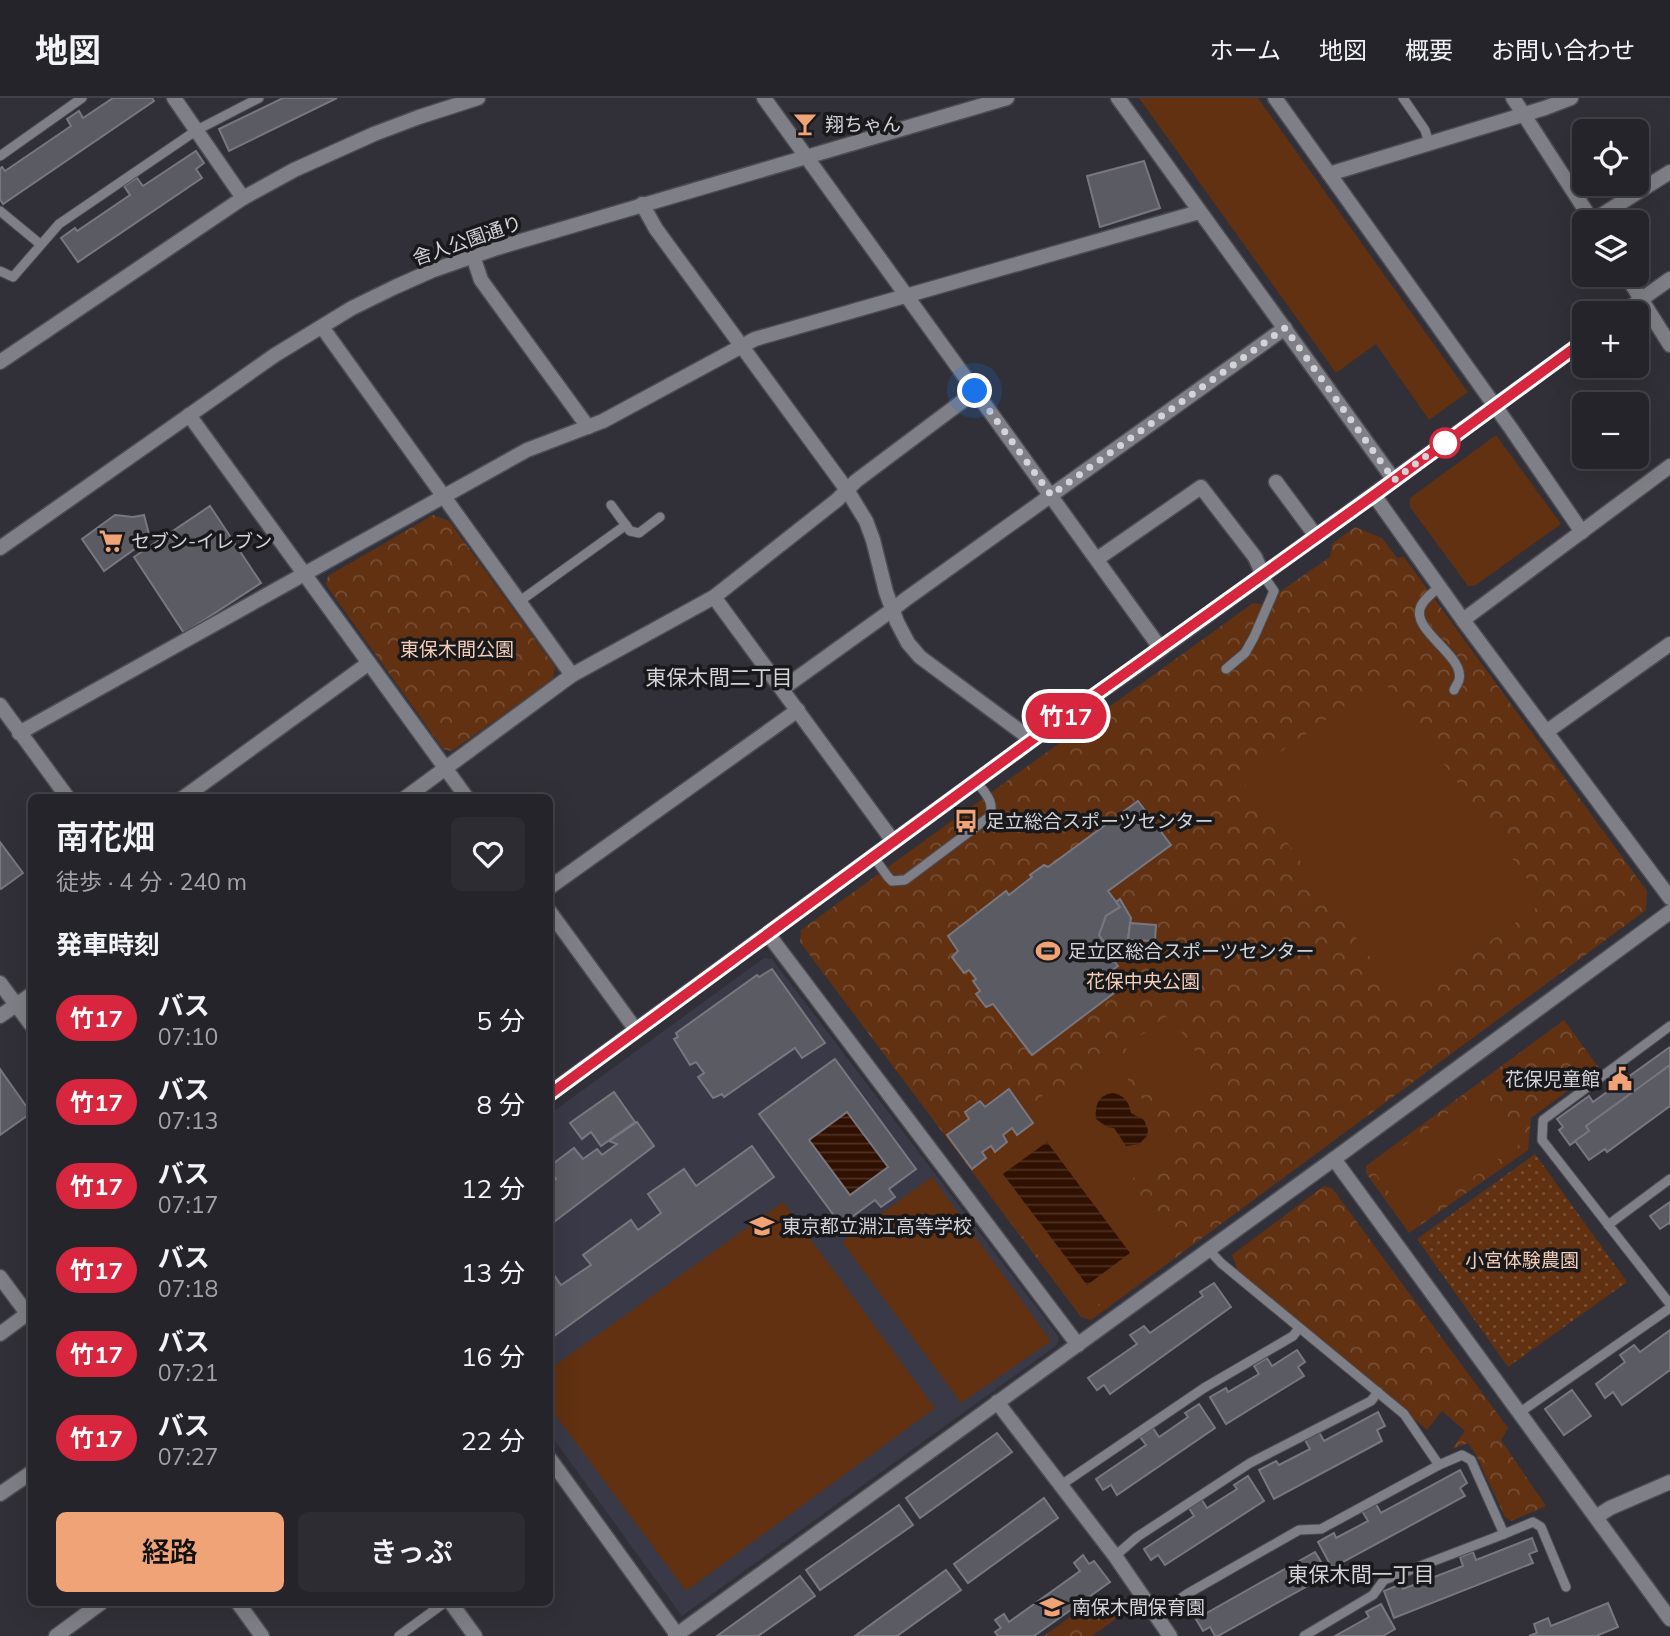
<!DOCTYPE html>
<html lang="ja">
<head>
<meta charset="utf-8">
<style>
	body { margin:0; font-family:Mulish,"Noto Sans JP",sans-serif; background:#2d2c32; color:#f1f3f6; height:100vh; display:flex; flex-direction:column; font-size:26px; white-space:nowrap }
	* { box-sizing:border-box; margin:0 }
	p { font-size:23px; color:#a3a4a8 }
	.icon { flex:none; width:38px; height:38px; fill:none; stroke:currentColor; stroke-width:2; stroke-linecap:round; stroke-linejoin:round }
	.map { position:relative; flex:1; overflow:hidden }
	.drawer { position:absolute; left:28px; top:696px; width:525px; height:812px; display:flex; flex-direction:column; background:#25242a; border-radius:10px; box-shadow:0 7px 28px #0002,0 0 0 2px #424147 }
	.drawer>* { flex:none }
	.badge { padding:0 14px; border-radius:23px; font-size:24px; line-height:46px }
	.buttons { position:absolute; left:1572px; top:21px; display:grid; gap:14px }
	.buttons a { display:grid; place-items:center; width:77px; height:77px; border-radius:10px; background:#25242a; box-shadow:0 7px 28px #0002,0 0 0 2px #424147; font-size:35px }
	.you { position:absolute; width:35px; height:35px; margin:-18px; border:5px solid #fff; border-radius:50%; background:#1a73e8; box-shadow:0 0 0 10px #1a73e833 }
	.map>.badge { position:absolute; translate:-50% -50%; box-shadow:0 0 0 4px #fff }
	h2 { padding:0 28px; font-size:26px; line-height:63px }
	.round { display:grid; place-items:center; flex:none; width:74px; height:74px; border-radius:10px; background:#2d2c32 }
	.summary { display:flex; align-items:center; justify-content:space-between; height:119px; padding:0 28px }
	h1 { font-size:33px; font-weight:600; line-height:52px }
	.button { display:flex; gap:14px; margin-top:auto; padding:14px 28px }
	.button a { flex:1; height:80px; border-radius:10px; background:#efa377; color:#111; font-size:28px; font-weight:600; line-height:80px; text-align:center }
	.button a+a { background:#2d2c32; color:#f1f3f6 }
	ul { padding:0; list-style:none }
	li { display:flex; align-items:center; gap:21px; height:84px; padding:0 28px }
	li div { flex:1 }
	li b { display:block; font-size:26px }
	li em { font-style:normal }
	li .badge { min-width:77px; font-weight:700; text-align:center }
	header { display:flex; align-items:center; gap:42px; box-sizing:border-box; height:98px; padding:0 35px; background:#25242a; border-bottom:2px solid #424147 }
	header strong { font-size:33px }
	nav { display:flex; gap:38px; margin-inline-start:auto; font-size:24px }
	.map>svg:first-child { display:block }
	.built { fill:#3a3947 }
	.grass { fill:url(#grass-dots) }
	.forest { fill:url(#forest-crowns) }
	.pitch { fill:#613111 }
	.water { fill:url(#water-rules) }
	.building { fill:#5b5b63; stroke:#787780; stroke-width:2; fill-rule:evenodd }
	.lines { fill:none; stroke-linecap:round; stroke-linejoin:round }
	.service-casing { stroke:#4d4c53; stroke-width:11 }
	.minor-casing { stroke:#4d4c53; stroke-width:17 }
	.tertiary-casing { stroke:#4d4c53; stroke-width:17 }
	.service { stroke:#7f7f87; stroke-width:9 }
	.minor { stroke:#7f7f87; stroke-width:14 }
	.tertiary { stroke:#7f7f87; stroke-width:14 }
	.line-casing { stroke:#fff; stroke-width:16 }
	.line { stroke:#d7263d; stroke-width:10 }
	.walk { stroke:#d4d3d8; stroke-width:7; stroke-dasharray:0 12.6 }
	.stop-dot { fill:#fff; stroke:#d7263d; stroke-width:3.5 }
	.labels { text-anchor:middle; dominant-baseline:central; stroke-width:7; stroke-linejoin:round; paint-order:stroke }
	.poi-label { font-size:19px; fill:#d4d3d8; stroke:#19191c; text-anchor:start }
	.street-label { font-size:19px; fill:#d4d3d8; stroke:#19191c }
	.park-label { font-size:19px; fill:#f4ceb9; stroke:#19191c }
	.neighbourhood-label { font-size:21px; fill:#d4d3d8; stroke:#19191c }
</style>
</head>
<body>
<header>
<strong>地図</strong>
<nav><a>ホーム</a><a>地図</a><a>概要</a><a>お問い合わせ</a></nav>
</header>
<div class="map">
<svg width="1670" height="1538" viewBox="0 0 1670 1538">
	<defs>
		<pattern id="grass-dots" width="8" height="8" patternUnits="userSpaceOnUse" patternTransform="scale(1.75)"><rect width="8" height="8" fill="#613111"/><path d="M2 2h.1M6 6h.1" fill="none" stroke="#774e33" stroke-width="1.8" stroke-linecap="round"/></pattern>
		<pattern id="forest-crowns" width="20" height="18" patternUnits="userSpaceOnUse" patternTransform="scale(1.75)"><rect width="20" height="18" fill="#613111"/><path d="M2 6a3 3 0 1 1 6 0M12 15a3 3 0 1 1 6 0" fill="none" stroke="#774e33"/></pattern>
		<pattern id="water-rules" width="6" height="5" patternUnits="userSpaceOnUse" patternTransform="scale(1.75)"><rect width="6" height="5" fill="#301000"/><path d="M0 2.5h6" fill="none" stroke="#4d3224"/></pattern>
	</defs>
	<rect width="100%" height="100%" fill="#313038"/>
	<path class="built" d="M764 860 772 861 1059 1239 1057 1247 682 1518 550 1336V1016Z"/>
	<path class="grass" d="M1535 1056 1627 1184 1508 1269 1417 1141Z"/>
	<g class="forest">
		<path d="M433 417 449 423 555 569 553 581 452 653 443 651 326 487 328 478Z"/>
		<path d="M1355 429 1382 440 1397 460 1404 459 1647 793 1646 812 1091 1222 1081 1219 800 844 801 832 1253 505 1262 506 1330 459 1332 446Z"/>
		<path d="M1564 922 1599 970 1531 1020 1528 1052 1409 1135 1366 1075V1068Z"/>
		<path d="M1324 1088 1332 1090 1508 1330 1501 1342 1546 1408 1511 1423 1505 1419 1476 1357 1468 1345 1452 1351 1465 1333 1442 1313 1427 1332 1238 1174 1232 1157Z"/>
		<path d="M1094 1502 1103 1515 1114 1509 1120 1518 1092 1538H1044Z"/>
	</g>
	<g class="pitch">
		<path d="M1139 0H1258L1468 294 1429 322 1376 246 1336 275Z"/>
		<path d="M1496 337 1561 426 1476 487 1468 488 1410 409V400Z"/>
		<path d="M1382 581 1544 804 1404 906 1242 682Z"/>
		<path d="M1165 919 1171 920 1218 985 1215 990 1176 1019 1172 1018 1125 956 1127 948Z"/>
		<path d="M1108 955 1177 1048 1128 1084 1179 1148 1084 1217 945 1037 967 1021 963 1015 980 1001 986 1007 1009 990 1026 1011 1047 994 1051 997Z"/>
		<path d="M1480 992 1519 1047 1410 1123 1372 1071Z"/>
		<path d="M932 1079 1051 1243 961 1305 842 1144Z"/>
		<path d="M783 1104 935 1310 686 1493 550 1310V1271Z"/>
	</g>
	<g class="water">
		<path d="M1113 995C1124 997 1129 1004 1131 1015L1144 1022 1148 1032 1147 1038 1139 1046 1126 1048 1114 1030 1107 1029 1096 1021C1095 1007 1098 997 1113 995Z"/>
		<path d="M847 1014 888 1069 850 1097 809 1042Z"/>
		<path d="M1047 1044 1130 1155 1087 1187 1003 1076Z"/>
	</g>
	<g class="building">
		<path d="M113 0H152L154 3 3 106 0 101V71L2 69 5 73 71 28 67 21 79 13 83 20Z"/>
		<path d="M283 0H337L229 53 219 31Z"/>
		<path d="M196 53 204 65 196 71 202 80 78 164 61 140 75 130 77 133 130 97 124 88 137 80 143 88Z"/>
		<path d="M1144 63 1160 110 1100 129 1087 78Z"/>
		<path d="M210 408 261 485 184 535 134 459Z"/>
		<path d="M115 417 133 419 144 417 150 440 104 473 82 441Z"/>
		<path d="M1138 703 1171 747 1108 793 1120 809 1106 818 1099 837 1111 853 1108 855 1118 868 1107 876 1118 892 1032 957 993 906 986 909 976 896 980 893 973 883 976 881 969 872 964 875 952 859 958 853 948 838 1006 793 1009 797 1032 779 1030 777 1044 767 1048 769Z"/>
		<path d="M0 744 23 775 1 791 0 790Z"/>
		<path d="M1120 801 1131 820 1127 847 1113 856 1099 837 1106 818 1120 809 1116 804Z"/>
		<path d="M1130 825 1156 827 1155 843 1128 842Z"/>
		<path d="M772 871 825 945 802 960 795 950 724 999 722 996 713 1000 698 979 704 975 696 964 690 967 674 941 678 939 676 935 757 877 759 879Z"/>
		<path d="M1670 949V975L1570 1047 1559 1032 1563 1029 1557 1021 1589 998 1593 1004Z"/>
		<path d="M835 961 916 1071 889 1091 895 1099 881 1109 875 1102 841 1127 759 1016ZM847 1014 888 1069 850 1097 809 1042Z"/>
		<path d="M1670 967V1008L1607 1054 1605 1051 1589 1062 1575 1043 1589 1033 1586 1028Z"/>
		<path d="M0 971 31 1015 0 1037Z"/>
		<path d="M1009 991 1033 1025 1017 1037 1012 1030 1003 1037 1007 1044 995 1054 991 1048 982 1054 986 1060 972 1071 947 1037 969 1021 965 1014 980 1003 985 1009Z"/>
		<path d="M614 994 635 1024 601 1048 591 1034 582 1041 570 1025Z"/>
		<path d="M637 1024 654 1048 550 1127V1086L556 1081 550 1071V1068L574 1050 583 1061 597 1051 602 1057 617 1046 609 1043Z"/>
		<path d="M752 1048 774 1079 550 1241V1171L561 1187 591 1167 583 1157 631 1122 638 1132 661 1115 648 1096 684 1071 696 1088Z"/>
		<path d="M1670 1104V1126L1669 1125 1660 1131 1650 1118Z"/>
		<path d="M1214 1185 1231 1209 1110 1296 1104 1287 1097 1292 1088 1280 1137 1246 1130 1237 1144 1228 1150 1235 1203 1198 1200 1194Z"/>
		<path d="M1670 1232V1272L1622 1307 1613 1294 1605 1300 1596 1286 1625 1264 1620 1257 1634 1247 1640 1254Z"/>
		<path d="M1297 1252 1305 1264 1298 1269 1304 1278 1226 1326 1210 1299 1226 1290 1228 1294 1259 1276 1254 1268 1267 1260 1272 1268Z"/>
		<path d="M1572 1292 1591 1318 1564 1337 1545 1311Z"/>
		<path d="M1199 1306 1215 1330 1117 1397 1111 1387 1103 1392 1096 1381 1146 1347 1140 1339 1153 1330 1159 1339 1188 1319 1185 1315Z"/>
		<path d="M1378 1314 1385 1328 1377 1332 1382 1343 1274 1401 1259 1372 1276 1363 1279 1367 1310 1351 1305 1342 1319 1334 1324 1343Z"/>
		<path d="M997 1335 1012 1354 920 1420 906 1400Z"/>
		<path d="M1460 1372 1467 1385 1460 1390 1465 1398 1332 1470 1318 1444 1334 1435 1336 1440 1368 1423 1362 1413 1376 1406 1381 1415Z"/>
		<path d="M1248 1378 1264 1403 1165 1467 1158 1457 1151 1462 1144 1451 1194 1418 1189 1410 1202 1402 1207 1410 1237 1391 1234 1387Z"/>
		<path d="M1044 1400 1058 1420 968 1485 954 1466Z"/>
		<path d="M899 1407 913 1427 820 1492 806 1472Z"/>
		<path d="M1532 1440 1537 1453 1529 1456 1533 1465 1394 1520 1384 1493 1401 1486 1403 1491 1463 1468 1460 1459 1473 1454 1476 1462Z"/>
		<path d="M1315 1454 1323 1467 1315 1472 1320 1481 1218 1538H1215L1210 1529 1203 1533 1196 1521Z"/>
		<path d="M1083 1457 1089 1466 1094 1463 1110 1484 1034 1538H998L995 1534 1001 1530 995 1522 1004 1516 1009 1524 1080 1473 1074 1465Z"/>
		<path d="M946 1472 961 1492 897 1538H855Z"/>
		<path d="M800 1478 815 1498 758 1538H717Z"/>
		<path d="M1608 1505 1618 1529 1596 1538H1529L1537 1535 1534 1526 1548 1520 1551 1528Z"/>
		<path d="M1381 1506 1395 1531 1383 1538H1335L1369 1519 1366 1514Z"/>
	</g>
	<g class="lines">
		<g class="service-casing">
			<g id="service">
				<path d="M1403 0 1425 32 1429 45"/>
				<path d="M0 58 82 0"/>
				<path d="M0 113 40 146"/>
				<path d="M0 173 13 179 59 126 197 32 259 0"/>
				<path d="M611 407 630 433 639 435 660 419"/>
				<path d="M1440 489C1433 494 1425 500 1421 508 1409 532 1466 558 1459 582 1458 586 1455 589 1454 592"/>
				<path d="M520 503 626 427"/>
				<path d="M1226 571 1245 555 1254 539 1274 493 1263 477"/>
				<path d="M873 758 888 779 892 783 905 782 989 719C996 704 984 694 976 683"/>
				<path d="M1670 928 1543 1022 1542 1042 1670 1206"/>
				<path d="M1608 1127 1670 1081"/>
				<path d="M1209 1152 1221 1165 1404 1316 1439 1367 1462 1357 1471 1362 1504 1436 1533 1424 1541 1429 1566 1489"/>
				<path d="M1519 1315 1670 1210"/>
				<path d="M1061 1387 1204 1290 1293 1238 1299 1230"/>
				<path d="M1115 1458 1137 1439 1250 1365 1371 1303 1378 1294"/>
				<path d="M1155 1518 1187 1496 1299 1432 1321 1431 1439 1367"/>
				<path d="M399 1538 444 1505"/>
				<path d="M1304 1538 1373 1497 1384 1482 1504 1436"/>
			</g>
		</g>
		<g class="minor-casing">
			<g id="minor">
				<path d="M174 0 243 100"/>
				<path d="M764 0 1161 551"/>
				<path d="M1118 0 1394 382"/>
				<path d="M1275 0 1510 329 1582 434"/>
				<path d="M1329 76 1545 10 1571 0"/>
				<path d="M642 106 656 131 847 392 866 423 873 442 886 494 897 524 908 545 920 559 1032 642"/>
				<path d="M1592 123 1670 74"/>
				<path d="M473 158 481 182 588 329"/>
				<path d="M322 229 572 577"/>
				<path d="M0 264 243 100 294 72 374 36 419 19 478 0"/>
				<path d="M189 317 467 700"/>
				<path d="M1276 384 1316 438"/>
				<path d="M1374 397 1463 522 1670 800"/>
				<path d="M1097 461 1201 389 1255 459 1263 477"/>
				<path d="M714 499 893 743"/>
				<path d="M1463 522 1670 368"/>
				<path d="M782 591 892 512 906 501 1285 230"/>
				<path d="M0 607 68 700"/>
				<path d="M1546 634 1670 546"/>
				<path d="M19 635 527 352 603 323 755 241 1199 114"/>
				<path d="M183 700 369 565"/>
				<path d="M405 700 572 577 714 499 837 402 856 383 976 293"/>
				<path d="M550 789 798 612"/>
				<path d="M550 814 636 932"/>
				<path d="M768 836 1078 1247"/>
				<path d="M0 918 32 896"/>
				<path d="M1334 1061 1670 1521"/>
				<path d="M0 1179 32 1222"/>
				<path d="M0 1236 27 1216"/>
				<path d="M997 1304 1115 1458 1170 1538"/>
				<path d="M550 1361 678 1538"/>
				<path d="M1596 1419 1610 1410 1670 1384"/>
				<path d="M238 1505 262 1538"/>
				<path d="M56 1538 101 1505"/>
			</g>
		</g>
		<g class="tertiary-casing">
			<g id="tertiary">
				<path d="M1513 0 1593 124"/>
				<path d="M1626 177 1670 247"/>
				<path d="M1622 215 1670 181"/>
				<path d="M0 450 275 257 352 210 395 189 431 173 497 150 1007 0"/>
				<path d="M0 885 32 928"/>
				<path d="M550 995 1032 642 1161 551 1584 243"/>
				<path d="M0 1396 32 1374"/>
				<path d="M451 1505 475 1538"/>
				<path d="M675 1538 1334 1061 1670 814"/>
			</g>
		</g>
		<use href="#service" class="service"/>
		<use href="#minor" class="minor"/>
		<use href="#tertiary" class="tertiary"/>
	</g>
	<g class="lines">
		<g class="line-casing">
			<path id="line" d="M550 996 1032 642 1374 397 1584 243"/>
		</g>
		<use href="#line" class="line"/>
		<path class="walk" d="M975 293 1051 397 1285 230 1394 382 1452 339 1445 345"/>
	</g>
	<defs>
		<g id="bar-bare" transform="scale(1.89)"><path d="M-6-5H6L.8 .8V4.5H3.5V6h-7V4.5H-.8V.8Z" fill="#efa377" stroke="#19191c" stroke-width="2.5" paint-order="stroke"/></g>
		<g id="supermarket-bare" transform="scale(1.89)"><path d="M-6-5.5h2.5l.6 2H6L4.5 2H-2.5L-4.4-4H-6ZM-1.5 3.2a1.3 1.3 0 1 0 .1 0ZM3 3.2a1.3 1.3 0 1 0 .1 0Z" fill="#efa377" stroke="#19191c" stroke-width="2.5" paint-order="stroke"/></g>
		<g id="bus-bare" transform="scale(1.89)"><path d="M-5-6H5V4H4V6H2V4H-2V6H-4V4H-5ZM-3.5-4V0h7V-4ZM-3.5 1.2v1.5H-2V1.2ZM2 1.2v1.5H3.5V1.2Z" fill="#efa377" stroke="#19191c" stroke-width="2.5" paint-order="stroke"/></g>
		<g id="stadium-bare" transform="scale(1.89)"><path d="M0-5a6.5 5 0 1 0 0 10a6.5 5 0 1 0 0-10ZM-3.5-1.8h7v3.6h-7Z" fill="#efa377" stroke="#19191c" stroke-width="2.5" paint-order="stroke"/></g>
		<g id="civic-bare" transform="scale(1.89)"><path d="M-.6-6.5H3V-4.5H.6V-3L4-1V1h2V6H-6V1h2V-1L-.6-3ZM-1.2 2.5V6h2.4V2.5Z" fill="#efa377" stroke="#19191c" stroke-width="2.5" paint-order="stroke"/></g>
		<g id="school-bare" transform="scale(1.89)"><path d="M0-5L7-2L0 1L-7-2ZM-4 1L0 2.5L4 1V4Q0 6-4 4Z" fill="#efa377" stroke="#19191c" stroke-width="2.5" paint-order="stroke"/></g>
	</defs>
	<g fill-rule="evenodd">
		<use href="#bar-bare" x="805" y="26"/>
		<use href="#supermarket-bare" x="111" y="443"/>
		<use href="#bus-bare" x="966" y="723"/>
		<use href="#stadium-bare" x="1048" y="853"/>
		<use href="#civic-bare" x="1620" y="981"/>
		<use href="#school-bare" x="762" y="1128"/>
		<use href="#school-bare" x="1052" y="1509"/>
	</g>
	<circle class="stop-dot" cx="1445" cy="345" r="14"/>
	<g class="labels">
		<g class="poi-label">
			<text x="825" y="26">翔ちゃん</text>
			<text x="131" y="443">セブン-イレブン</text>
			<text x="986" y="723">足立総合スポーツセンター</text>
			<text x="1068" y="853">足立区総合スポーツセンター</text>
			<text x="1600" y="981" text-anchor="end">花保児童館</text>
			<text x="782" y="1128">東京都立淵江高等学校</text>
			<text x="1072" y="1509">南保木間保育園</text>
		</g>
		<g class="street-label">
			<text transform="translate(467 142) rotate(-19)">舎人公園通り</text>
		</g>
		<g class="park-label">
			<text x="457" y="551">東保木間公園</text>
			<text x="1143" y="883">花保中央公園</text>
			<text x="1522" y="1162">小宮体験農園</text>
		</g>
		<g class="neighbourhood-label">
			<text x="719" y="579">東保木間二丁目</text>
			<text x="1361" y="1476">東保木間一丁目</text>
		</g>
	</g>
</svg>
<div class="buttons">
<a><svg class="icon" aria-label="locate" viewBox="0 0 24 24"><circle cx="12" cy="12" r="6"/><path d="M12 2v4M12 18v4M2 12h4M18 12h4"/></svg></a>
<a><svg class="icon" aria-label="layers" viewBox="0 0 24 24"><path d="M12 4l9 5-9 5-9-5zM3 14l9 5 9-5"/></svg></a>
<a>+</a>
<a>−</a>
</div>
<div class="you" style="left:975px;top:293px"></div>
<b class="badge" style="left:1066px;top:618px;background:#d7263d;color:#fff">竹17</b>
<section class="drawer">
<div class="summary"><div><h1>南花畑</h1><p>徒歩 · 4 分 · 240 m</p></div><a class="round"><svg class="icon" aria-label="heart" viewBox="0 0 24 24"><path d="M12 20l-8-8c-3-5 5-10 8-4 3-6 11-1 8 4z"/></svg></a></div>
<h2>発車時刻</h2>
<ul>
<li><span class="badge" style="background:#d7263d;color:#fff">竹17</span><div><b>バス</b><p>07:10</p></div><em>5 分</em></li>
<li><span class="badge" style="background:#d7263d;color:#fff">竹17</span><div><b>バス</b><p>07:13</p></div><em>8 分</em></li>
<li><span class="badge" style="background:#d7263d;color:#fff">竹17</span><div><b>バス</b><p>07:17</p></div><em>12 分</em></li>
<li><span class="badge" style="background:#d7263d;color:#fff">竹17</span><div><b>バス</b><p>07:18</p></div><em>13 分</em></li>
<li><span class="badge" style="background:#d7263d;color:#fff">竹17</span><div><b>バス</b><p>07:21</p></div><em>16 分</em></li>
<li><span class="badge" style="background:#d7263d;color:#fff">竹17</span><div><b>バス</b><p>07:27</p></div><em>22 分</em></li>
</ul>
<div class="button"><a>経路</a><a>きっぷ</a></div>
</section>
</div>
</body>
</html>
